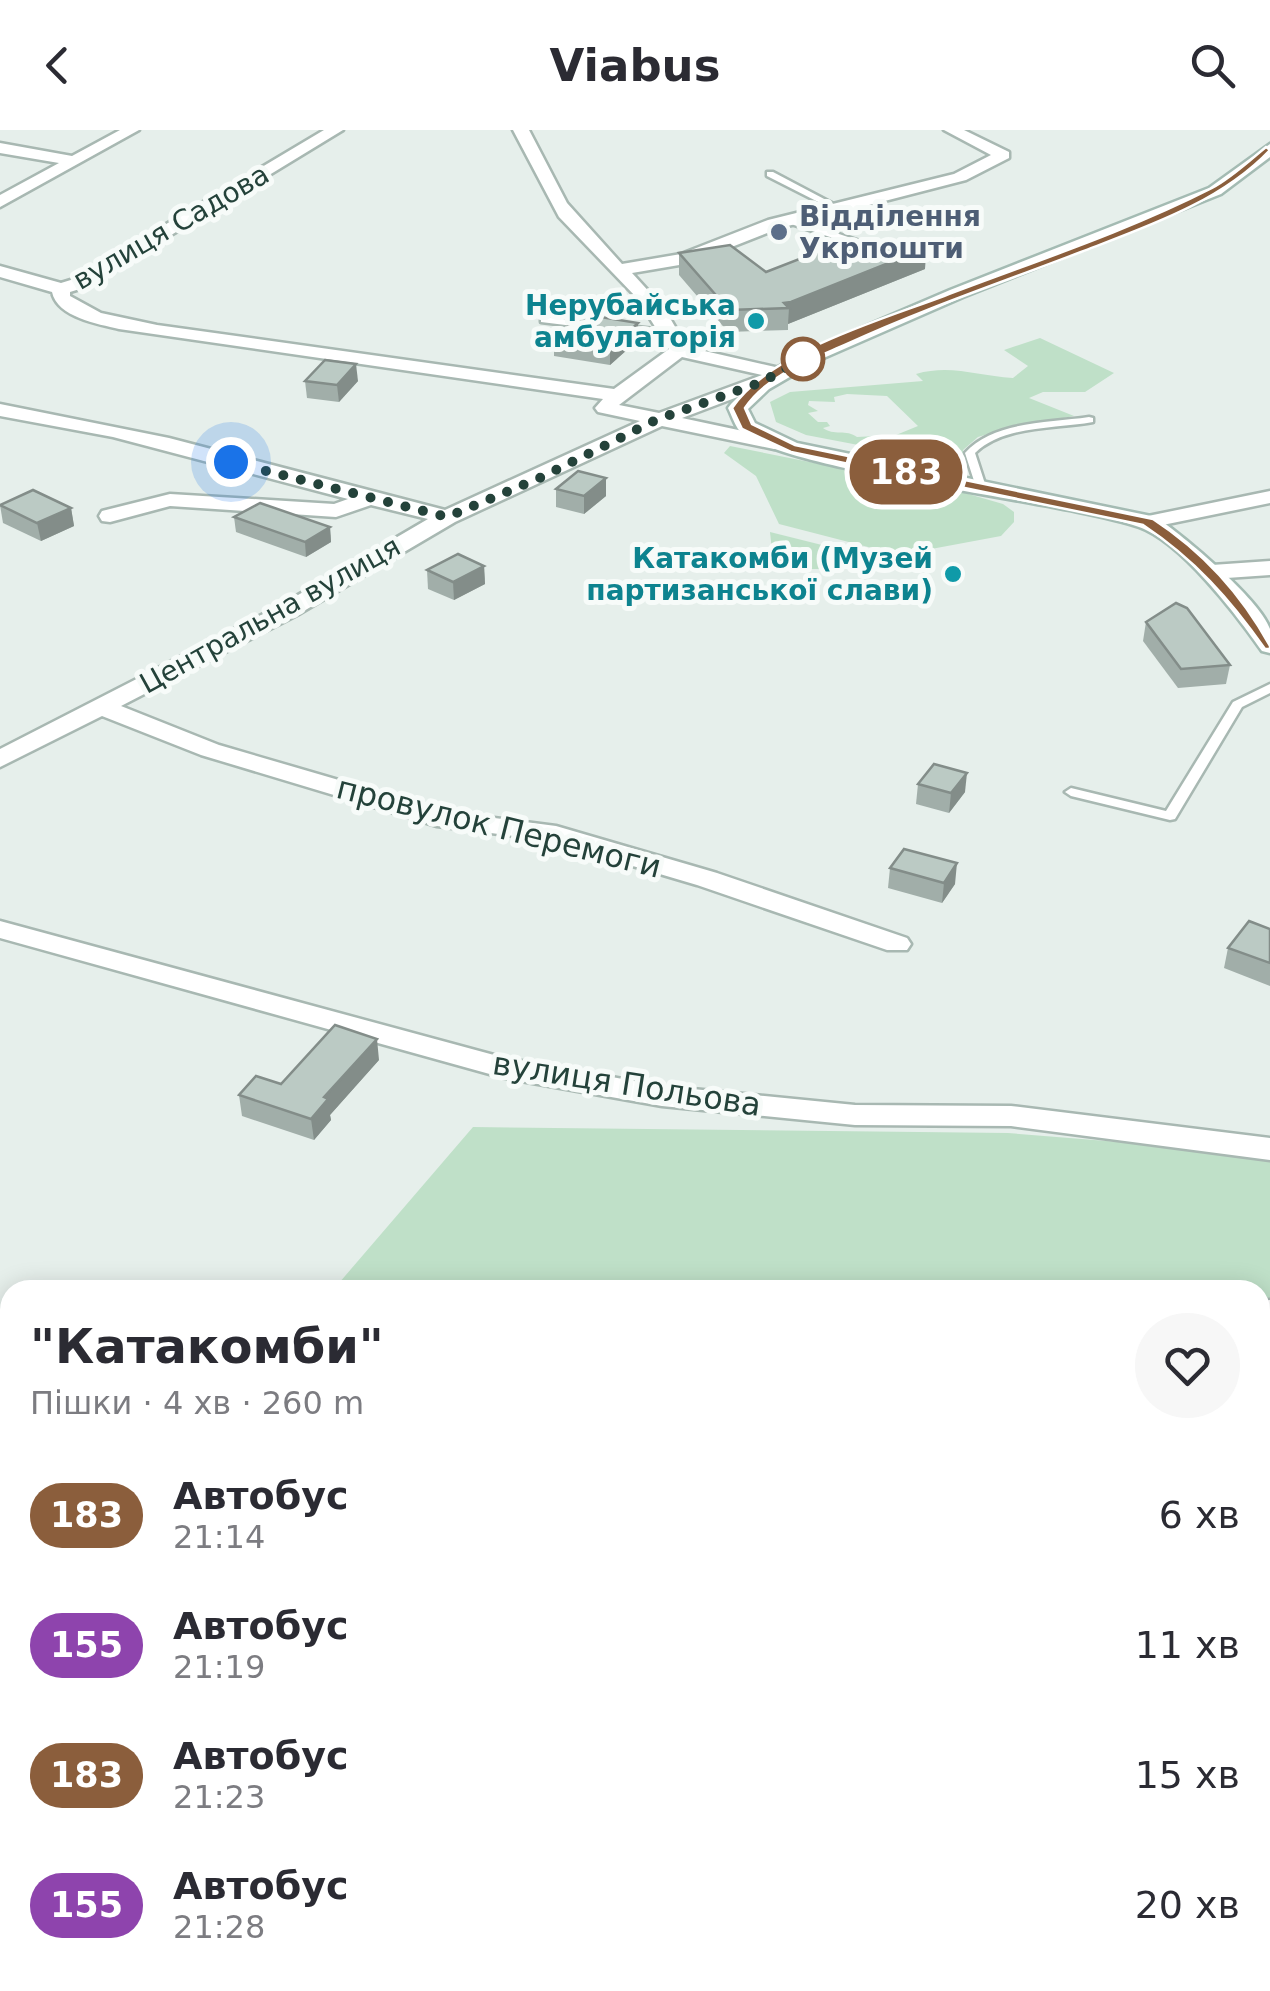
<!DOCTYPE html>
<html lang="uk">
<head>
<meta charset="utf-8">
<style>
	body { margin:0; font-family:"DejaVu Sans",sans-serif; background:#f7f7f7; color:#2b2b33; height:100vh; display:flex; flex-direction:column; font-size:38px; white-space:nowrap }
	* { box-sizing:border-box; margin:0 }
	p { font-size:32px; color:#7c7c81 }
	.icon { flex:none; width:55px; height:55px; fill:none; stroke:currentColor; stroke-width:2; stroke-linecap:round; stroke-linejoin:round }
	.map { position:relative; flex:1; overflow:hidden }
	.panel { position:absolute; left:0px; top:1150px; width:1270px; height:712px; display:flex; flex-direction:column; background:#fff; border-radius:30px 30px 0 0; box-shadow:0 5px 25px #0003 }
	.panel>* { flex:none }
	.badge { padding:0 20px; border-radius:32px; font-size:35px; line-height:65px }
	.you { position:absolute; width:50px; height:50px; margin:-25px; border:8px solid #fff; border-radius:50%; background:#1a73e8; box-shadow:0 0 0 15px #1a73e833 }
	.map>.badge { position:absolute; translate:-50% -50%; box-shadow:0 0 0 5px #fff }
	.round { display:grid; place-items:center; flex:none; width:105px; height:105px; border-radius:52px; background:#f7f7f7 }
	.overview { display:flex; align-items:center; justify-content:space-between; height:170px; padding:0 30px }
	h1 { font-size:48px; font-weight:600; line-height:75px }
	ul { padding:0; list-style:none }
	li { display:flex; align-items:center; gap:30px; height:130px; padding:0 30px }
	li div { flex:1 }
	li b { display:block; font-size:38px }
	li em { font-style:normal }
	li .badge { min-width:110px; font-weight:700; text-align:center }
	header { display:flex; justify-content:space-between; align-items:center; height:130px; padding:0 30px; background:#fff; font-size:45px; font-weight:600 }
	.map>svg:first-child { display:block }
	.green { fill:#bfe0c8; fill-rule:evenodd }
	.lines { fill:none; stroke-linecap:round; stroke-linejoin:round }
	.lane-casing { stroke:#a8b8b2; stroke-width:5 }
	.street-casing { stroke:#a8b8b2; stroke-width:5 }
	.secondary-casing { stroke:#a4bbb3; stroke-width:5 }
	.lane { fill:#fff; fill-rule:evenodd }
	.street { fill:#fff; fill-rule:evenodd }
	.secondary { fill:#fff; fill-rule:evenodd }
	.wall { fill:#a1aea9 }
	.shaded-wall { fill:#838d89 }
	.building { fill:#bbcac4; stroke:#838d89; stroke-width:2.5 }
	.line { fill:#8b5e3c; stroke:#fff; stroke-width:2.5 }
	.walk { stroke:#24423a; stroke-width:10; stroke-dasharray:0 18 }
	.service-dot { fill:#5c6f8a; stroke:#f7fbf9; stroke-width:4 }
	.culture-dot { fill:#0f9aa8; stroke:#f7fbf9; stroke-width:4 }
	.stop-dot { fill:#fff; stroke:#8b5e3c; stroke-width:5 }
	.labels { text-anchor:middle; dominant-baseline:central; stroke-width:10; stroke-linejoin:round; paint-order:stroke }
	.far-service-label { font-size:28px; font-weight:bold; fill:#4e5e75; stroke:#f7fbf9; text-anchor:start }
	.far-street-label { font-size:28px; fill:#24423a; stroke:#f7fbf9 }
	.far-culture-label { font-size:28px; font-weight:bold; fill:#0d838f; stroke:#f7fbf9; text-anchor:end }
	.street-label { font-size:32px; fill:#24423a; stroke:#f7fbf9 }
</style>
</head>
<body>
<header><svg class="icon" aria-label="back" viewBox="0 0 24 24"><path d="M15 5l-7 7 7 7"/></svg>Viabus<svg class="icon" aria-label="search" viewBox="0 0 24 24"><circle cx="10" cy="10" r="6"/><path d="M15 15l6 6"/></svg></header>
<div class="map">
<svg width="1270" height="1861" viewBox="0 0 1270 1861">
	<rect width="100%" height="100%" fill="#e6efeb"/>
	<g class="green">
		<path d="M1040 208 1114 243 1085 262H1043L1029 268 1074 286 1001 300 978 307 963 320 965 337 909 321 895 322 806 305 776 292 770 272 790 262 923 251 916 244C951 234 977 246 1013 248L1028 236 1004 220ZM847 264 887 266 918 296 896 305 857 307C847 299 833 306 823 298L830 296 827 292H818L808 283 818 281 808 275 809 271 835 272 834 267Z"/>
		<path d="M730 316 965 363 1003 374 1014 382V392L1001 406 899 425 779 394 756 346 724 323Z"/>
		<path d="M770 402 898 434 899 439H774Z"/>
		<path d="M473 997 1008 1003 1219 1020 1270 1029V1616L1260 1619V1160H333Z"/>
		<path d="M10 1487V1683L0 1659V1503Z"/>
	</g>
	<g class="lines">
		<g class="lane-casing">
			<g id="lane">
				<path d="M767 42H773L845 80 838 82 767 46Z"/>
				<path d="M791 88 887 120 888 122 881 124 788 93V89Z"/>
				<path d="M544 187 590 192 595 195 590 198 541 192V188Z"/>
				<path d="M618 195 673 201 678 204 673 207 615 200V196Z"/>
				<path d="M1089 287 1093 288V292C1056 299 1003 295 975 323L986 357 981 360 976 357 965 323C993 291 1049 293 1089 287Z"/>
				<path d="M1270 554V563L1242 577 1175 689 1170 690 1071 666 1065 662 1071 658 1166 681 1233 572Z"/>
				<path d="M1270 1170V1182L1260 1183V1171Z"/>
			</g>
		</g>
		<g class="street-casing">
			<g id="street">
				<path d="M120 0H139L0 77V65L59 33 0 23V13L72 26Z"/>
				<path d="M324 0H343L86 157 70 162V166L101 183 157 195 614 259 669 219 637 168 559 87 513 0H529L567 73 622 134 681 124 768 90 954 44 991 25 944 0H964L1009 22V28L966 50 780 98 691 133 632 143 664 178 687 217 784 239 787 243 777 249 769 247V255L682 288 781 309V317L774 319 662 296 455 392 297 485 121 576 219 615 448 682 556 696 717 743 907 808 911 814 907 820H887L697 755 545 710 437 696 201 625 102 586 0 637V619L281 475 428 389 371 375 336 387 170 376 110 392 102 391 99 386 102 381 170 364 334 374 348 369 113 307 0 286V274L169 308 445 380 640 291 598 282 595 278 603 269 119 199C98 194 57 187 52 162L0 147V136L61 153 74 149ZM682 227 762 245 659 283 619 275Z"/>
				<path d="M1270 361V373L1148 398 1137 392 1148 386Z"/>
				<path d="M1270 431V445L1212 449 1201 442 1212 435Z"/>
				<path d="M0 791 505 928 662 956 855 975 1011 976 1270 1008V1030L1011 996 855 995 662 976 504 948 0 808Z"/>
				<path d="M1270 1620V1656L1260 1658V1622Z"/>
				<path d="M136 1852H218L214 1861H133Z"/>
				<path d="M1089 1852H1133L1132 1861H1088Z"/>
			</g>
		</g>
		<g class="secondary-casing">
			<path id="secondary" d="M1270 14V27L1221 64 963 167 819 230 769 259 748 279 755 293 797 313 1156 387C1183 406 1259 468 1270 499 1270 505 1270 516 1270 523L1262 521C1236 484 1181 412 1139 397 1068 371 773 341 738 299 734 293 731 284 728 278L731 274 755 250 805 222 950 160 1209 58Z"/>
		</g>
		<use href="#lane" class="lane"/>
		<use href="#street" class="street"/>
		<use href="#secondary" class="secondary"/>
	</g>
	<g class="wall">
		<path d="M926 118 925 139 788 194V200L728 202 679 145V123L766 142Z"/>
		<path d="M554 209 638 210 610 235 554 226Z"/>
		<path d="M305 251H358L339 272 307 268Z"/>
		<path d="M556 359 606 366 584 384 556 377Z"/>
		<path d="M0 375 71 378 74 396 41 411 3 393Z"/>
		<path d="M234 387 330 397 331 412 306 427 236 402Z"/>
		<path d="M484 436 485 454 454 470 428 459 427 440Z"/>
		<path d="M1146 492 1230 535 1226 554 1178 558 1143 511Z"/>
		<path d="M918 654 965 662 949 683 916 674Z"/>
		<path d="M890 738 955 754 942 773 888 758Z"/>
		<path d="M1270 799V856L1224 838 1228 818Z"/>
		<path d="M379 930 330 985 331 990 314 1010 242 986 239 965Z"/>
	</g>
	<g class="shaded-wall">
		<path d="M926 118 925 139 788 194 789 178 784 173Z"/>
		<path d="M638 193V210L610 235V219Z"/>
		<path d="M356 234 358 251 339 272 337 255Z"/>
		<path d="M606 348V366L584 384V366Z"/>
		<path d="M71 378 74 396 41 411 37 393Z"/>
		<path d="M330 397 331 412 306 427 305 412Z"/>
		<path d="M484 436 485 454 454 470 453 452Z"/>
		<path d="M967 643 965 662 949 683 951 663Z"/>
		<path d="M957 733 955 754 942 773 944 753Z"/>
		<path d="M377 909 379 930 330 985 331 990 314 1010 311 989 324 967Z"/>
	</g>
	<g class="building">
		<path d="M889 109 926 118 791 172 784 173 789 178 729 180 679 123 730 115 766 142 838 114 865 118Z"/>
		<path d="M582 184 638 193 610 219 554 209Z"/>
		<path d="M325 230 356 234 337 255 305 251Z"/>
		<path d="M578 341 606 348 584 366 556 359Z"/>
		<path d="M33 360 71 378 37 393 0 375Z"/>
		<path d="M260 373 330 397 305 412 234 387Z"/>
		<path d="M458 424 484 436 453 452 427 440Z"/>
		<path d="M1176 473 1187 478 1230 535 1181 539 1146 492Z"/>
		<path d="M934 634 967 643 951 663 918 654Z"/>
		<path d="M904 719 957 733 944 753 890 738Z"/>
		<path d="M1249 791 1270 799V833L1228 818Z"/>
		<path d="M335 895 377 909 324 967 328 969 311 989 239 965 256 946 281 954Z"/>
	</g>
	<path class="line" d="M1266 17 1270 20C1222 71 1149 96 1081 122 1003 152 923 179 847 214 811 230 767 245 745 278L752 294 795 315 1153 389C1205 423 1242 465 1270 516V519H1265C1230 469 1194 429 1143 395L791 322 742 299 732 278C771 221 880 190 944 166 1033 132 1126 102 1212 58 1231 48 1249 31 1266 17Z"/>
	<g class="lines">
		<path class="walk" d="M231 332 447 387 542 347 656 290 762 252 803 229"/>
	</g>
	<circle class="service-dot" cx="779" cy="102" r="10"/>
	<g class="culture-dot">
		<circle cx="756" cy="191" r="10"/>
		<circle cx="953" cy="444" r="10"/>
	</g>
	<circle class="stop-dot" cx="803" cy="229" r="20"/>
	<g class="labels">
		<g class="far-service-label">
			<text x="799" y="86">Відділення<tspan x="799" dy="32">Укрпошти</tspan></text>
		</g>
		<g class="far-street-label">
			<text transform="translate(171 97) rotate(-30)">вулиця Садова</text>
			<text transform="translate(270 485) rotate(-29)">Центральна вулиця</text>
		</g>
		<g class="far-culture-label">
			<text x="736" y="175">Нерубайська<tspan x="736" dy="32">амбулаторія</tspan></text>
			<text x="933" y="428">Катакомби (Музей<tspan x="933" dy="32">партизанської слави)</tspan></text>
		</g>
		<g class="street-label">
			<text transform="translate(499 697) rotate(14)">провулок Перемоги</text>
			<text transform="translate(627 954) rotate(9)">вулиця Польова</text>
		</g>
	</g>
</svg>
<div class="you" style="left:231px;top:332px"></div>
<b class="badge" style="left:906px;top:342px;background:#8b5e3c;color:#fff">183</b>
<section class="panel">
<div class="overview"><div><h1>&quot;Катакомби&quot;</h1><p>Пішки · 4 хв · 260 m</p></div><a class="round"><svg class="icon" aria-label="heart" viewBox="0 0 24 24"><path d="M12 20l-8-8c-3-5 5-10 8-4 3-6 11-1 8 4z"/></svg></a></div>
<ul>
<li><span class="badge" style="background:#8b5e3c;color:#fff">183</span><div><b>Автобус</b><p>21:14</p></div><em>6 хв</em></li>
<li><span class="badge" style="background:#8e44ad;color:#fff">155</span><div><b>Автобус</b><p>21:19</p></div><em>11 хв</em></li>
<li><span class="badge" style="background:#8b5e3c;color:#fff">183</span><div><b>Автобус</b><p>21:23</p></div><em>15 хв</em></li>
<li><span class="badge" style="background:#8e44ad;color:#fff">155</span><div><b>Автобус</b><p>21:28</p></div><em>20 хв</em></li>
</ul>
</section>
</div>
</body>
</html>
